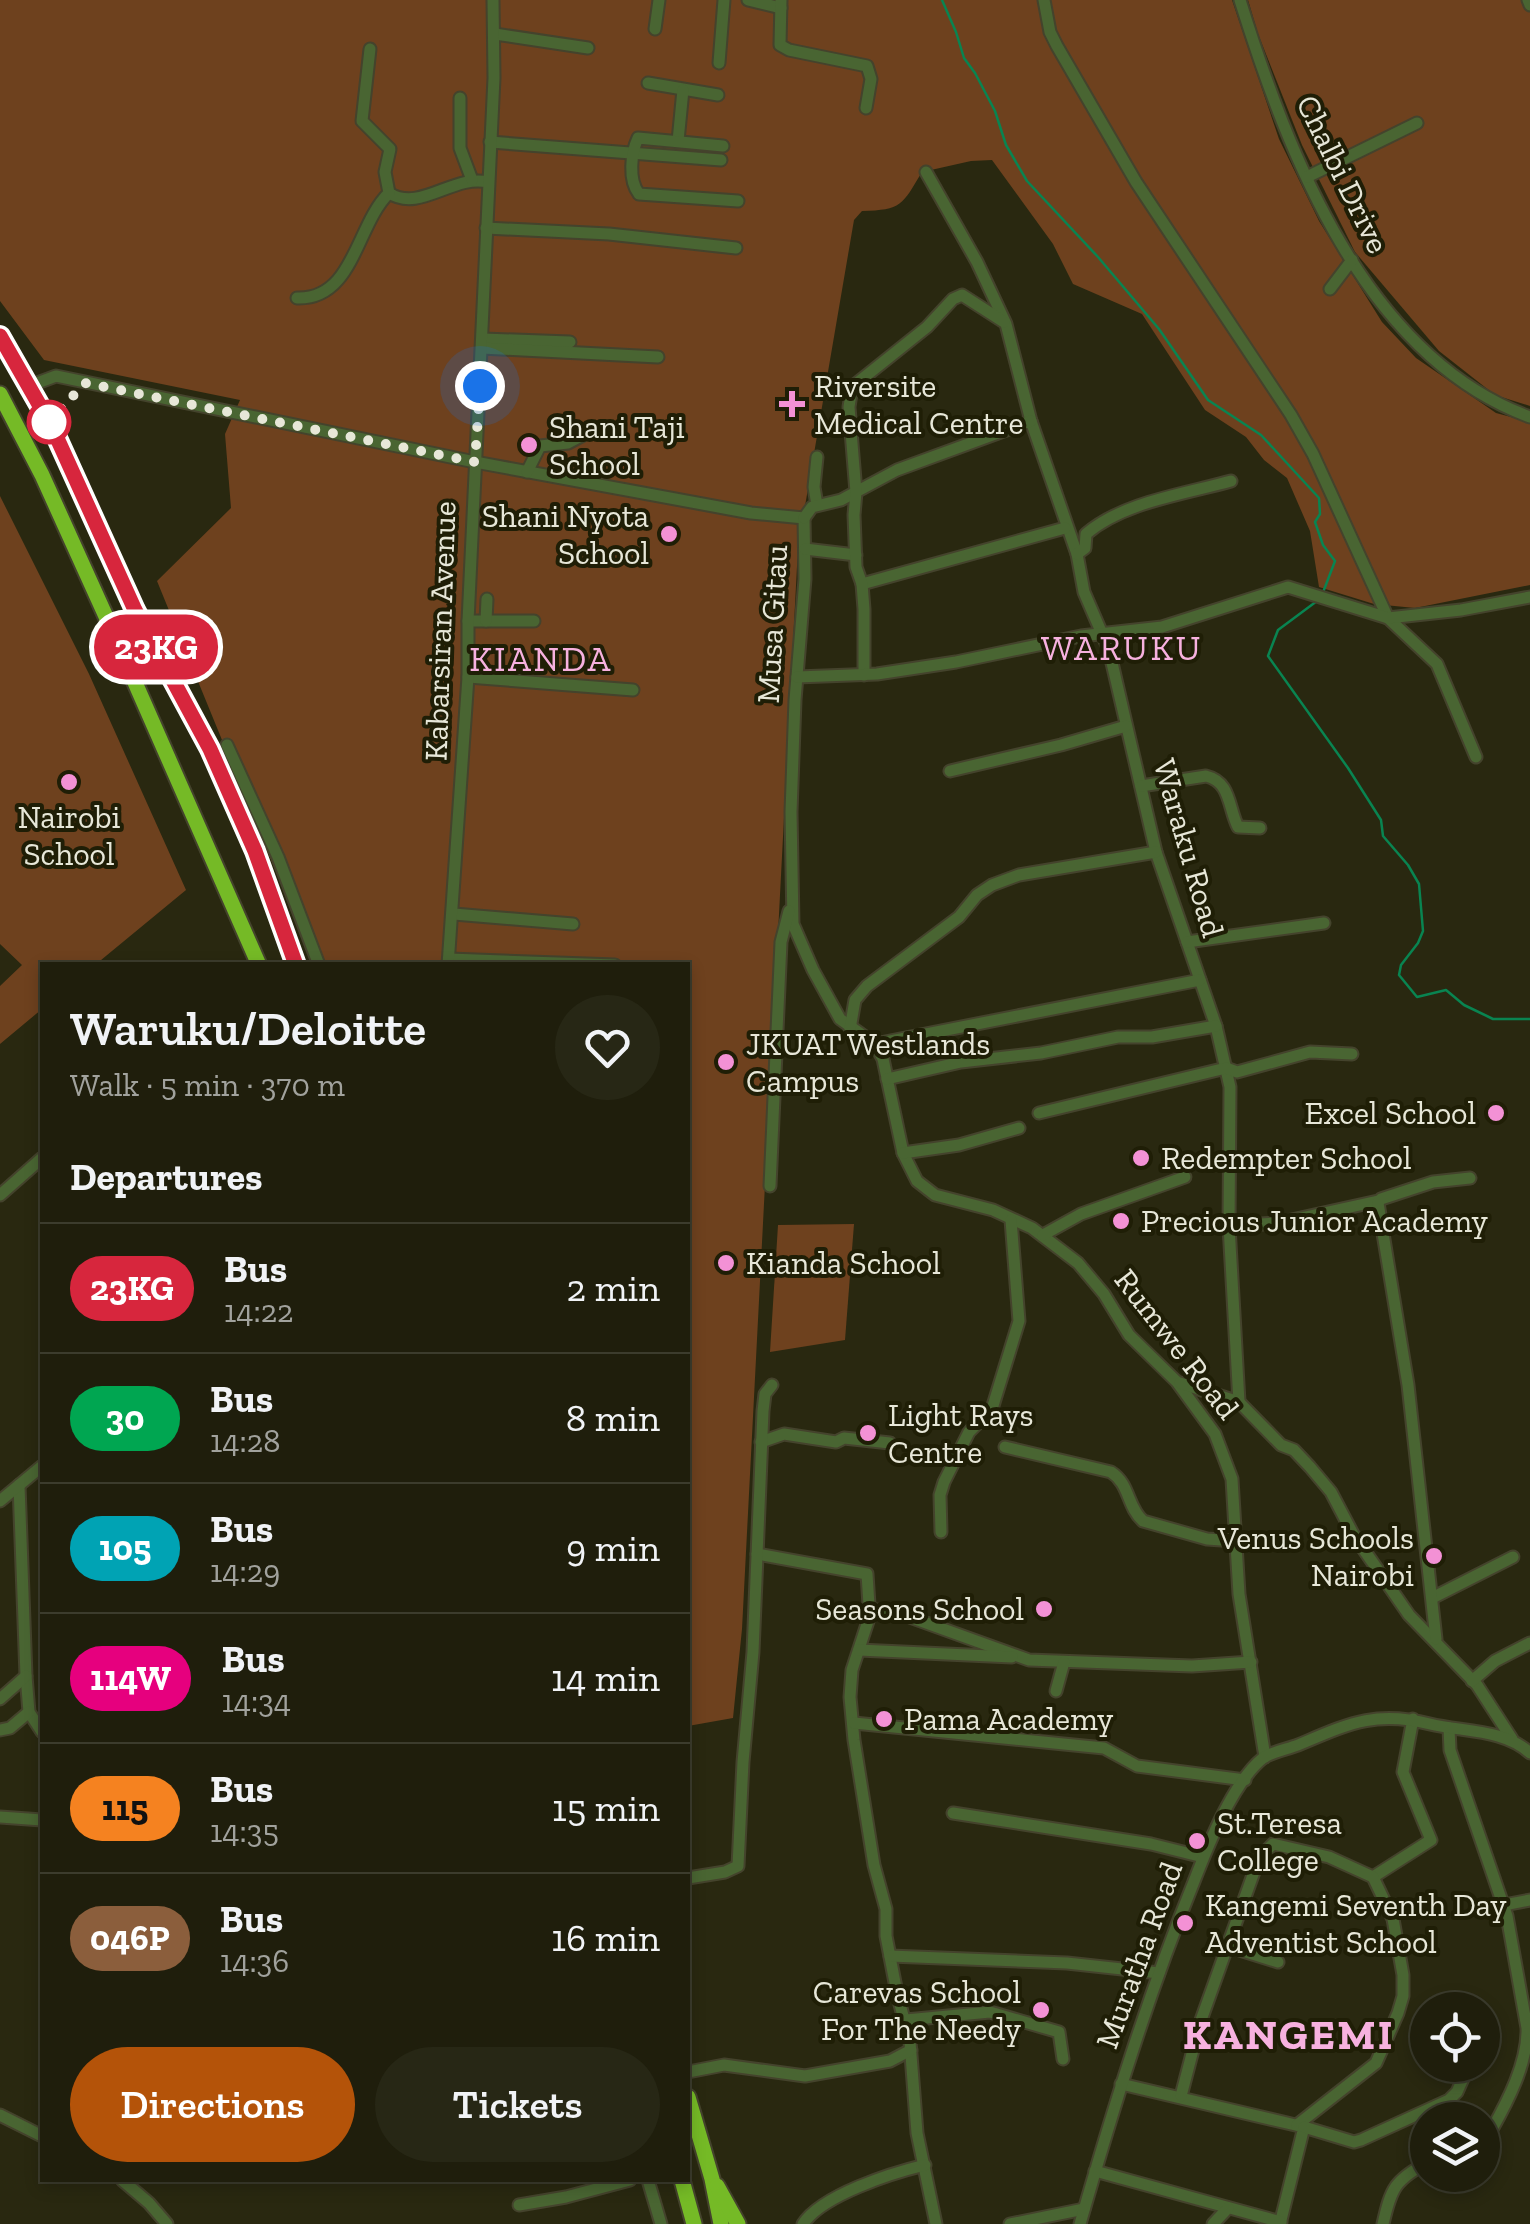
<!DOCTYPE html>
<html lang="en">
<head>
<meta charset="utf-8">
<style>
	body { margin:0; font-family:"Zilla Slab",serif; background:#272715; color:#f1f3f6; height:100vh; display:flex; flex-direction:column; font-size:38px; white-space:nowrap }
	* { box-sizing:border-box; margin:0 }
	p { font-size:32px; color:#a1a29d }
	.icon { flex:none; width:55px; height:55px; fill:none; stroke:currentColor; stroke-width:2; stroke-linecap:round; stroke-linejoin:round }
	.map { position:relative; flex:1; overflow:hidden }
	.sheet { position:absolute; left:40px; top:962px; width:650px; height:1220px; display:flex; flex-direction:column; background:#1f1e0c; border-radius:0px; box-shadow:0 5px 15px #0003,0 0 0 2px #3c3c2d }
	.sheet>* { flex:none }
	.badge { padding:0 20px; border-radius:32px; font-size:35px; line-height:65px }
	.tools { position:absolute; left:1410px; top:1992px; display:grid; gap:20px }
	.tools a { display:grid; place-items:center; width:90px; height:90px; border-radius:50%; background:#1f1e0c; box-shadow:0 5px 15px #0003,0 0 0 2px #3c3c2d; font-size:50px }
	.you { position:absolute; width:50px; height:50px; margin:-25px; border:8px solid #fff; border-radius:50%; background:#1a73e8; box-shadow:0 0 0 15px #1a73e833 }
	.map>.badge { position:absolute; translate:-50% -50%; box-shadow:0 0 0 5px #fff }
	h2 { padding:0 30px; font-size:38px; line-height:90px }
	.round { display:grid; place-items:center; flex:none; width:105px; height:105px; border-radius:52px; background:#272715 }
	.head { display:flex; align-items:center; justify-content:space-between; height:170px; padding:0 30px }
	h1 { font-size:48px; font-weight:600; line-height:75px }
	.action { display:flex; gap:20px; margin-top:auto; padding:20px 30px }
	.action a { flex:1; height:115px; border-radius:60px; background:#b45309; color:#fff; font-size:40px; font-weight:600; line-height:115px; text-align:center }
	.action a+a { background:#272715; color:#f1f3f6 }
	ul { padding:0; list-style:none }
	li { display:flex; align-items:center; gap:30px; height:130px; padding:0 30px; border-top:2px solid #3c3c2d }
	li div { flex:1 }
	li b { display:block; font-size:38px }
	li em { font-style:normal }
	li .badge { min-width:110px; font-weight:700; text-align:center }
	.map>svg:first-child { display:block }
	.green { fill:#6e411e }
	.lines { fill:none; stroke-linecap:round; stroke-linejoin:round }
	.stream { stroke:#098451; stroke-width:2.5 }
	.minor-casing { stroke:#44432c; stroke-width:15 }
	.highway-casing { stroke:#44432c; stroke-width:19 }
	.minor { stroke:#496532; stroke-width:11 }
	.highway { stroke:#75ba26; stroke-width:15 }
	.line-casing { stroke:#fff; stroke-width:22 }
	.line { stroke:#d7263d; stroke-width:15 }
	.walk { stroke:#e7e7d8; stroke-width:10; stroke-dasharray:0 18 }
	.poi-dot { fill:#f391d5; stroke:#1f1e06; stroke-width:4 }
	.stop-dot { fill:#fff; stroke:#d7263d; stroke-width:5 }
	.labels { text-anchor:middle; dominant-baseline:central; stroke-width:8; stroke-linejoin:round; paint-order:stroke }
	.street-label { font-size:32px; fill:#e7e7d8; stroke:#1f1e06 }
	.poi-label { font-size:32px; fill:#e7e7d8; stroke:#1f1e06; text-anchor:start }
	.neighbourhood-label { font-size:35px; letter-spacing:2.5px; fill:#f7b1df; stroke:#1f1e06 }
	.district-label { font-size:42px; font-weight:bold; letter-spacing:2.5px; fill:#f7b1df; stroke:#1f1e06 }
</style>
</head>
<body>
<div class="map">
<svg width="1530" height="2224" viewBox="0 0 1530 2224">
	<rect width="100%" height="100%" fill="#292810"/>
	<g class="green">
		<path d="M0 0H1232L1279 139 1319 221 1382 322 1416 358 1496 413 1530 422V585L1415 608 1374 604 1319 587 1310 531 1287 478 1264 460 1246 437 1205 410 1142 314 1073 284 1053 244 992 160 971 161 922 172C902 205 902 210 862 211L854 220 798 547 742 1629 733 1718 688 1726V965H314L157 581 231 508 225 434 240 400 44 360 0 301Z"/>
		<path d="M1248 0H1530V406L1495 395 1439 351 1355 252 1302 145 1258 34Z"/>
		<path d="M0 496 89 674 186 890 95 965H42V1009L0 1044V986L22 965 0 944Z"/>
		<path d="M854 1224 845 1340 770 1352 778 1225Z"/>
	</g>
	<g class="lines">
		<g class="stream">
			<path d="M942 0 956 32 964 58 975 73 995 111 1006 145 1027 181 1098 257 1159 329 1208 400 1261 435 1319 498 1320 514 1315 522 1323 545 1335 561 1322 595"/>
			<path d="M1317 601 1278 630 1268 656 1348 768 1381 820 1383 836 1408 865 1419 884 1423 931 1418 943 1401 965 1399 975 1417 997 1446 990 1464 1005 1493 1019H1530"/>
		</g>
		<g class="minor-casing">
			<g id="minor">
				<path d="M748 0 781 8"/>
				<path d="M781 0 780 45 789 50 867 66 871 79 866 108"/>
				<path d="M1044 0 1050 32 1057 46 1136 182 1291 415 1313 454 1388 618 1437 664 1476 757"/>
				<path d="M1240 0C1288 154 1365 357 1530 417"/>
				<path d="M1528 0 1530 5"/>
				<path d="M655 29 659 0"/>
				<path d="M495 34 588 48"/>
				<path d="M370 49 362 121 390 149 385 172 389 193C420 213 453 174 488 182"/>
				<path d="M719 63 724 0"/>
				<path d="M648 83 718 95"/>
				<path d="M460 98V148L472 180"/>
				<path d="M678 141 683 90"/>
				<path d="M490 142 721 160"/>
				<path d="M723 146 638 138C631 153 628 180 639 194L738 201"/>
				<path d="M926 172 977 262 1006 324 1031 421 1077 554 1084 592 1109 650 1156 852 1216 1026 1230 1087 1229 1226 1239 1402"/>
				<path d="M1307 177 1417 123"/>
				<path d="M486 228 609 234 736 248"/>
				<path d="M1330 289 1352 260"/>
				<path d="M297 298C354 300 356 225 389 193"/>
				<path d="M483 339 570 342"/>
				<path d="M482 348 658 357"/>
				<path d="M29 386 56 376 475 462 751 513 804 518"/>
				<path d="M527 472 540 446 568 443 585 434"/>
				<path d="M817 505 814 487 817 457"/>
				<path d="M804 518 805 579 795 700 791 812 793 924 813 970 840 1019 875 1044 883 1059 903 1153 917 1181 935 1195 993 1210 1032 1228 1078 1263 1104 1294 1129 1335 1177 1382 1215 1434 1232 1479 1239 1594 1265 1757"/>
				<path d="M804 518 812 507 841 500 897 470 1031 421"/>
				<path d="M805 549 856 555"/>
				<path d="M1077 554 1085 548 1086 534C1123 502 1185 494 1231 481"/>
				<path d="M862 584 1065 528"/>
				<path d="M468 621H534"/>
				<path d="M486 621 487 599"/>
				<path d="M864 675V609L862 584 856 567 854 515 856 492 849 407 852 387 927 327 953 299 962 295 1004 322"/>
				<path d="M468 677 633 690"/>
				<path d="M797 677 877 674 956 662 1081 636 1162 627 1288 587 1388 618 1461 610 1530 597"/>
				<path d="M227 745 278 857 319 965"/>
				<path d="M950 771 1061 745 1126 726"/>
				<path d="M1141 786 1206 776C1231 782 1228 807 1238 827L1260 828"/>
				<path d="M454 914 573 924"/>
				<path d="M1187 942 1324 923"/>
				<path d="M449 959 615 965"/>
				<path d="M448 965 468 677V621L494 78 493 0"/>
				<path d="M850 1029 855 1000 867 986 959 917 977 895 992 885 1019 875 1156 852"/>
				<path d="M875 1044 1200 980"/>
				<path d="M887 1079 961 1062 1041 1053 1118 1037H1152L1216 1026"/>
				<path d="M1039 1113 1226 1068 1237 1072 1310 1052 1352 1054"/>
				<path d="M903 1153 959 1145 1019 1128"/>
				<path d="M770 1186 781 942 789 911"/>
				<path d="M0 1195 42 1158"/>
				<path d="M1229 1226 1278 1223 1378 1201"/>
				<path d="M1043 1235 1081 1214 1185 1177"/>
				<path d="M1180 1383 1239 1402 1281 1445 1294 1450 1310 1467 1331 1492 1353 1534 1409 1615 1477 1685 1512 1739"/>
				<path d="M761 1442 784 1434 836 1442 844 1438 890 1443"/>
				<path d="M1005 1447 1111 1472C1130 1484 1127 1507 1143 1521L1207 1539 1236 1541"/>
				<path d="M19 1485 26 1676 29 1712 42 1732"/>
				<path d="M0 1501 42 1466"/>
				<path d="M941 1532 940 1495 944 1482 969 1432 992 1409 1019 1321 1011 1220"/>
				<path d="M757 1554 867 1574 869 1605 872 1609 907 1616 1029 1660 1192 1666 1251 1662"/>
				<path d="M1434 1597 1513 1557"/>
				<path d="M872 1609 852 1670 850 1697 854 1740 874 1865 886 1909V1936L897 1993 910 2042 917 2133 936 2224"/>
				<path d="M1436 1639 1408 1385 1378 1203 1381 1199 1433 1182 1470 1178"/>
				<path d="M859 1650 1012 1657"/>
				<path d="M1472 1681 1495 1661 1530 1643"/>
				<path d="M1056 1691 1064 1662"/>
				<path d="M0 1699 26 1676"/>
				<path d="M854 1723 1104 1748 1137 1766 1245 1780"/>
				<path d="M1449 1728 1450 1750 1507 1916 1527 2028C1528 2062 1508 2101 1491 2131L1482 2135"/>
				<path d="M0 1730 10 1728 29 1712"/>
				<path d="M953 1813 1151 1844 1203 1857"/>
				<path d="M0 1817 42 1820"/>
				<path d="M1373 1877 1431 1840 1403 1772 1413 1719"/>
				<path d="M688 1878 725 1872 738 1866 743 1762 753 1652 763 1411 765 1394 772 1385"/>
				<path d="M1504 1905 1530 1900"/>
				<path d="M1227 1946 1278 1962"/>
				<path d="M890 1956 1067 1963 1159 1973"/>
				<path d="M906 2020 990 2012 1059 2032 1063 2059"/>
				<path d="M688 2072 724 2065 805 2076 890 2061 911 2050"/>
				<path d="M1121 2084 1304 2127 1280 2224"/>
				<path d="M1181 2096 1200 2023 1259 1858 1273 1844 1329 1857 1373 1877 1393 1919 1403 1975V1996L1398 2013 1376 2063 1297 2125"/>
				<path d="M0 2115 42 2136"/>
				<path d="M1304 2127 1354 2142 1361 2140 1449 2100 1457 2092 1469 2065"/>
				<path d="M1095 2171 1281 2222"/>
				<path d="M122 2180 149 2203 167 2224"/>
				<path d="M648 2180 661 2224"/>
				<path d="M519 2205 566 2197 630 2180"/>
				<path d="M803 2224C822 2195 892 2173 925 2165"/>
				<path d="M1010 2224 1084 2209"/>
				<path d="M1080 2224C1113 2109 1148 1995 1193 1884 1207 1848 1232 1783 1263 1758 1271 1752 1288 1749 1298 1745 1348 1724 1375 1710 1430 1724 1463 1732 1504 1729 1530 1753"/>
				<path d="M1213 2224 1228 2208"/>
				<path d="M1383 2224C1391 2188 1395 2180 1428 2162"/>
			</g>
		</g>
		<g class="highway-casing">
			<g id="highway">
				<path d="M0 336 52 427 135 610 211 749 255 851 296 965"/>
				<path d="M0 394 42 475 108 621 259 965"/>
				<path d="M688 2097 712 2179 721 2224"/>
				<path d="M682 2180 694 2224"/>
				<path d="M717 2186 738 2224"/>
			</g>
		</g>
		<use href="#minor" class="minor"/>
		<use href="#highway" class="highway"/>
	</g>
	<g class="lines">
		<g class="line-casing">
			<path id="line" d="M0 336 52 427 135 610 210 749 255 851 296 965"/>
		</g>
		<use href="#line" class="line"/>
		<path class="walk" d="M49 422 85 383 475 462 480 386"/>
	</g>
	<g class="poi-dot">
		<path d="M787 389h10v10h10v10h-10v10h-10v-10h-10v-10h10z"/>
		<circle cx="529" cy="445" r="10"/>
		<circle cx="669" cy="534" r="10"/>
		<circle cx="69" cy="782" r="10"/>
		<circle cx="726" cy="1062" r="10"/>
		<circle cx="1496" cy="1113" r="10"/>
		<circle cx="1141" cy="1158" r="10"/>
		<circle cx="1121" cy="1221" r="10"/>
		<circle cx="726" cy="1263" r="10"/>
		<circle cx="868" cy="1433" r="10"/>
		<circle cx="1434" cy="1556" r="10"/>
		<circle cx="1044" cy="1609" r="10"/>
		<circle cx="884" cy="1719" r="10"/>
		<circle cx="1197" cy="1841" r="10"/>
		<circle cx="1185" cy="1923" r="10"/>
		<circle cx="1041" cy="2010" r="10"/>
	</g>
	<circle class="stop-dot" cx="49" cy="422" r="20"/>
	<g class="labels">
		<g class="street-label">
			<text transform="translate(1343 174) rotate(64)">Chalbi Drive</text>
			<text transform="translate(772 624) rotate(-87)">Musa Gitau</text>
			<text transform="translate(440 631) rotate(-88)">Kabarsiran Avenue</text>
			<text transform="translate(1189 848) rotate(74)">Waraku Road</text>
			<text transform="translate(1177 1344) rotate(52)">Rumwe Road</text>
			<text transform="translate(1139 1955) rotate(-70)">Muratha Road</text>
		</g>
		<g class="poi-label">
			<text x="814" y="386">Riversite<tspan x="814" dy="37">Medical Centre</tspan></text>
			<text x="549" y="427">Shani Taji<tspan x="549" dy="37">School</tspan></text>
			<text x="649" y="516" text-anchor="end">Shani Nyota<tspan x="649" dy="37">School</tspan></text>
			<text x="69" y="817" text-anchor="middle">Nairobi<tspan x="69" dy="37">School</tspan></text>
			<text x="746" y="1044">JKUAT Westlands<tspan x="746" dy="37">Campus</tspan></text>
			<text x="1476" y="1113" text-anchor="end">Excel School</text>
			<text x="1161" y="1158">Redempter School</text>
			<text x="1141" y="1221">Precious Junior Academy</text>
			<text x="746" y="1263">Kianda School</text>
			<text x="888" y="1415">Light Rays<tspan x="888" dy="37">Centre</tspan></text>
			<text x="1414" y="1538" text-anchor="end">Venus Schools<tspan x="1414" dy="37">Nairobi</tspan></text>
			<text x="1024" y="1609" text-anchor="end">Seasons School</text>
			<text x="904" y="1719">Pama Academy</text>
			<text x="1217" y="1823">St.Teresa<tspan x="1217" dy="37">College</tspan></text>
			<text x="1205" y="1905">Kangemi Seventh Day<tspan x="1205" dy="37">Adventist School</tspan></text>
			<text x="1021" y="1992" text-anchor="end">Carevas School<tspan x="1021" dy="37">For The Needy</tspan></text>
		</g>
		<g class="neighbourhood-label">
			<text x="1122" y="648">WARUKU</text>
			<text x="541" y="659">KIANDA</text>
		</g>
		<g class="district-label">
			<text x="1289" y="2034">KANGEMI</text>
		</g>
	</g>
</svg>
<div class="tools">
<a><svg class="icon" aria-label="locate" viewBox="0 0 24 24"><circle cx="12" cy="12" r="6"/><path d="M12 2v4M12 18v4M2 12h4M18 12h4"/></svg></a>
<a><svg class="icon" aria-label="layers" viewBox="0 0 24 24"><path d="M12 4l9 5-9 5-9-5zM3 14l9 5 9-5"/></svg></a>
</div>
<div class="you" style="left:480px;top:386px"></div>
<b class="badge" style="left:156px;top:647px;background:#d7263d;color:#fff">23KG</b>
<section class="sheet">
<div class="head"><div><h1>Waruku/Deloitte</h1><p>Walk · 5 min · 370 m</p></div><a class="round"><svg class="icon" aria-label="heart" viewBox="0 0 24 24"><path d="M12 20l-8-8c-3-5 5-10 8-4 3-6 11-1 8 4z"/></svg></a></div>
<h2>Departures</h2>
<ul>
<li><span class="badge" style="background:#d7263d;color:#fff">23KG</span><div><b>Bus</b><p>14:22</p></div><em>2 min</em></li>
<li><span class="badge" style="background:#00a651;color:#fff">30</span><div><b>Bus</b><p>14:28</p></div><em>8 min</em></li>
<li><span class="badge" style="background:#00a3b4;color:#fff">105</span><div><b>Bus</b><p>14:29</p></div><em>9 min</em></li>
<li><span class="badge" style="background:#e6007e;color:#fff">114W</span><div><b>Bus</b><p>14:34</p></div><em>14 min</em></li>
<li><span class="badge" style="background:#f58220;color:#111">115</span><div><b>Bus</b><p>14:35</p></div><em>15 min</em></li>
<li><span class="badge" style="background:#8b5e3c;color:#fff">046P</span><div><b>Bus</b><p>14:36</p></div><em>16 min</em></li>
</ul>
<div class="action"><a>Directions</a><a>Tickets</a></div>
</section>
</div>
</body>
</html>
